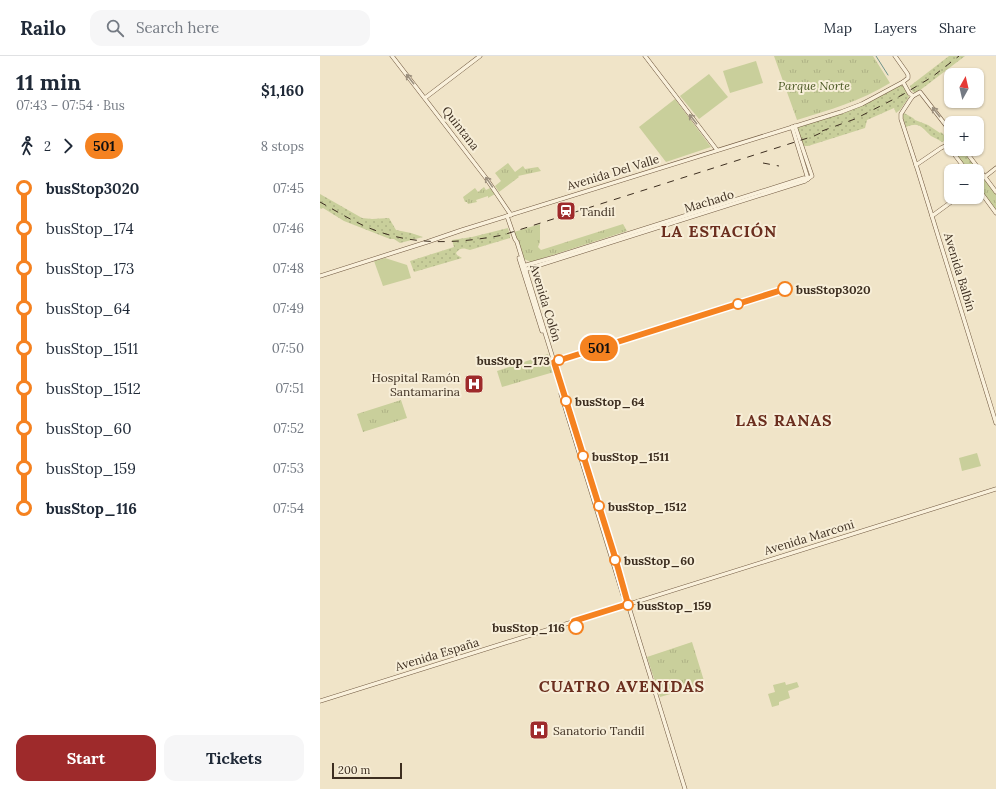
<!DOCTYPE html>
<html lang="en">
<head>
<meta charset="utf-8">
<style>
	body { margin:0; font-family:Lora,serif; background:#f6f6f7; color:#1f2937; height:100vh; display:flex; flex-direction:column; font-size:15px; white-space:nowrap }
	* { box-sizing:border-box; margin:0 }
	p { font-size:13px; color:#747a83 }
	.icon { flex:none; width:22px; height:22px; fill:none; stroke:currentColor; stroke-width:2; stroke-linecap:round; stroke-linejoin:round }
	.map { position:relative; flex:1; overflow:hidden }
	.drawer { display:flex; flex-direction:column; background:#fff; width:320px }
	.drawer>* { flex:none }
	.badge { padding:0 8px; border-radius:13px; font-size:14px; line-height:26px }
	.needle { width:26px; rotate:8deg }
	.tools { position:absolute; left:624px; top:12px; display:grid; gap:8px }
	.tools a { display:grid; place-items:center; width:40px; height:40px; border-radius:8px; background:#fff; box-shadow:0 1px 3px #0004; font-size:20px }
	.scale { position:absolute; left:12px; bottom:10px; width:70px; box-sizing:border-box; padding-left:4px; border:2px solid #3d2e20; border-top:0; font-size:11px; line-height:14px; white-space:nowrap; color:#3d2e20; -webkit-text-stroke:3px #f7eed8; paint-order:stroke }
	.map>.badge { position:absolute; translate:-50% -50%; box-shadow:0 0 0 2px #fff }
	.legs { display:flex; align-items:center; gap:6px; height:44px; padding:0 16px; font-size:13px }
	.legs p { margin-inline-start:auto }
	.head { display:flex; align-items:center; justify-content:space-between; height:68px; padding:0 16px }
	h1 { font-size:22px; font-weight:700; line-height:30px }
	.action { display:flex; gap:8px; margin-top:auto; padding:8px 16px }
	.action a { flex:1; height:46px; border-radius:12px; background:#9e2a2b; color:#fff; font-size:16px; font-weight:700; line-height:46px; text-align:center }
	.action a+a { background:#f6f6f7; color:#1f2937 }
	ul { padding:0 16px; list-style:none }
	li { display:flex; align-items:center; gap:14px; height:40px; font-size:15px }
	li i { display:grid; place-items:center; width:6px; height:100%; margin:0 5px; background:currentColor }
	li i::after { content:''; width:10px; height:10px; margin:-5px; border:3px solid; border-radius:50%; background:#fff }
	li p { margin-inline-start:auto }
	li:first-child i { background:linear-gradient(#0000 50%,currentColor 0) }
	li:last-child i { background:linear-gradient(currentColor 50%,#0000 0) }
	header { display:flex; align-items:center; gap:24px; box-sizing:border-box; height:56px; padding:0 20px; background:#fff; border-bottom:1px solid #e0e1e3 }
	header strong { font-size:19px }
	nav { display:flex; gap:22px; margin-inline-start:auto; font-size:14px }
	.search { width:280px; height:36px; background:#f6f6f7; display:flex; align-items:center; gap:10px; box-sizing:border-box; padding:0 14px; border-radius:12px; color:#747a83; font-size:15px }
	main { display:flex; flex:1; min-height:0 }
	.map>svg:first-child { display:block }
	.grass { fill:url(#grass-dots) }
	.park { fill:url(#park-tufts) }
	.pitch { fill:#c9cf9b }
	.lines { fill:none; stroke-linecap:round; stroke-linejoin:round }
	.stream { stroke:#6f938a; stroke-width:1 }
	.secondary-casing { stroke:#6f573f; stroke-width:4.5 }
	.secondary { stroke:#faf1dc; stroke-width:3.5 }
	.rail { stroke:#3d2e20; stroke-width:1; stroke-dasharray:7 7; stroke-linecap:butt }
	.oneway { stroke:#9c907e }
	.line-1-casing { stroke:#fff; stroke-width:9 }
	.line-1 { stroke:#f58220; stroke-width:6 }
	.stop-1-dot { fill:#fff; stroke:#f58220; stroke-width:2 }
	.labels { text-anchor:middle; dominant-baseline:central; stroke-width:4; stroke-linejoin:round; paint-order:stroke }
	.park-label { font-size:12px; font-style:italic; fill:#4d5a26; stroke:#f7eed8 }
	.street-label { font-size:12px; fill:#3d2e20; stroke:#f7eed8 }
	.poi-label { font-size:12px; fill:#3d2e20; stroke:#f7eed8; text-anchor:start }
	.stop-label { font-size:12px; font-weight:bold; fill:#3d2e20; stroke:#f7eed8; text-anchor:start }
	.district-label { font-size:16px; font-weight:bold; letter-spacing:1px; fill:#6b2e1e; stroke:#f7eed8 }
</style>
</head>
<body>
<header>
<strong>Railo</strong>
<div class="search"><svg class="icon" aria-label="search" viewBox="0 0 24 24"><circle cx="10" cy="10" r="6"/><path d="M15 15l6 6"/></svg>Search here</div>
<nav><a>Map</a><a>Layers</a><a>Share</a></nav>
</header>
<main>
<section class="drawer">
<div class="head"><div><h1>11 min</h1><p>07:43 – 07:54 · Bus</p></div><b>$1,160</b></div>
<div class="legs"><svg class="icon" aria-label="walk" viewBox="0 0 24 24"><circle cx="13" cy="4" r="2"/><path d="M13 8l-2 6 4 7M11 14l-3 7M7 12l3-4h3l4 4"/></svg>2<svg class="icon" aria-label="forward" viewBox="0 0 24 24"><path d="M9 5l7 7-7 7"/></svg><b class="badge" style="background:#f58220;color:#111">501</b><p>8 stops</p></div>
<ul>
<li><i style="color:#f58220"></i><b>busStop3020</b><p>07:45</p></li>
<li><i style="color:#f58220"></i><span>busStop_174</span><p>07:46</p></li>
<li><i style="color:#f58220"></i><span>busStop_173</span><p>07:48</p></li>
<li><i style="color:#f58220"></i><span>busStop_64</span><p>07:49</p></li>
<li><i style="color:#f58220"></i><span>busStop_1511</span><p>07:50</p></li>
<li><i style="color:#f58220"></i><span>busStop_1512</span><p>07:51</p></li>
<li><i style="color:#f58220"></i><span>busStop_60</span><p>07:52</p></li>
<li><i style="color:#f58220"></i><span>busStop_159</span><p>07:53</p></li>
<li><i style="color:#f58220"></i><b>busStop_116</b><p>07:54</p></li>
</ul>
<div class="action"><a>Start</a><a>Tickets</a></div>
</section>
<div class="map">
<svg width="676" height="733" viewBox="0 0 676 733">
	<defs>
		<pattern id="grass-dots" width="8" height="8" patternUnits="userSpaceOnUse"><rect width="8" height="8" fill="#c9cf9b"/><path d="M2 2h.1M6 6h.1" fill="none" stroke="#aeb285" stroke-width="1.8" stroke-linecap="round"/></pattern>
		<pattern id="park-tufts" width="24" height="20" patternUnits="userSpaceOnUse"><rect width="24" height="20" fill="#c9cf9b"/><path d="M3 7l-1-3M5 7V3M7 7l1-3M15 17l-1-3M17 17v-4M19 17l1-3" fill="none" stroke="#aeb285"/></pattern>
	</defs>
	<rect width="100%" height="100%" fill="#f0e4c8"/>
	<g class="grass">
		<path d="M629 0H645L599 35 595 37 592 35 590 30Z"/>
		<path d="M581 29 583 30 589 41 580 54 576 57 574 52 547 64 545 72 488 90H483L477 70 541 50Z"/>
		<path d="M584 57 593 62 595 64 608 69 620 77 621 76 628 83 622 86C619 84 615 82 611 80 602 72 600 65 586 71L583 62V58Z"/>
		<path d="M643 95 663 121 657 125V115H649L637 100Z"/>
		<path d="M0 138 42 162 52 163 69 162 76 174 91 177 103 181 80 187 74 183H70L24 165 3 152 1 153 0 152Z"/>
		<path d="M188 172 190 180V182L150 194C144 192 140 191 136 197L137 199 142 202 94 216 90 205 134 191 132 184 152 181Z"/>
	</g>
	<g class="park">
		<path d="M454 0H553L570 27C541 45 509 54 477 64Z"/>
		<path d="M188 107 195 116 203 110 205 113 218 111 221 115 198 120 199 121 179 136 175 130 181 125 175 117Z"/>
		<path d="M665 124 676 138V154L657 129Z"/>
		<path d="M164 131 166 134 170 132 175 138 168 142V140L156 144 157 146 148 148 147 146H145L143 141 155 132 158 136Z"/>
		<path d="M220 168V186L218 191 221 194 303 168 307 175 211 206 204 203 194 176Z"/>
		<path d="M228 298 234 316 182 331 177 315Z"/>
		<path d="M81 344 87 362 43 376 37 358Z"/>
		<path d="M372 586 385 628 340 641 327 601Z"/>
	</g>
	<g class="pitch">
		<path d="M436 5 443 27 410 37 403 15Z"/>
		<path d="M389 18 408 41 379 63 360 40Z"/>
		<path d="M355 43 391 91 346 106 319 71Z"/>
		<path d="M65 202 87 209 91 222 63 230 54 205Z"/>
		<path d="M657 397 661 410 642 415 639 402Z"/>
		<path d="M465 626 466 629 477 626 479 631 468 635 470 642 459 646V649L452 651 448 638 455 636 453 629Z"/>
	</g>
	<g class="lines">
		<path class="stream" d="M556 0 568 19"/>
		<g class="secondary-casing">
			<g id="secondary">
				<path d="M72 0 166 122 191 159"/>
				<path d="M325 0 397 94"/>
				<path d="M583 26 589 37 593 40"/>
				<path d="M105 42 160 0"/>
				<path d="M472 71 488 123"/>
				<path d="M631 76 600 36 593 40 590 44 581 58V63L598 115 676 367"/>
				<path d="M644 93 676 136"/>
				<path d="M596 109 621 92 625 90 634 98 647 115"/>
				<path d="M657 127 676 112"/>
				<path d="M657 131 676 157"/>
				<path d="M187 160 195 183 197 186 294 500 308 548 365 733"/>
				<path d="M612 160 638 141"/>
				<path d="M199 202 222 275"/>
				<path d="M203 210 235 201 484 122 488 123"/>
				<path d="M204 214 485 125 492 120 475 70"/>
				<path d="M0 220 107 186 142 174 521 56 542 48 583 26 588 22V19L587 17 575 0"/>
				<path d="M241 338 303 539"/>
				<path d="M0 645 676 433"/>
			</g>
		</g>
		<use href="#secondary" class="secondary"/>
		<g class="rail">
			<path d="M502 75 535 63 582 39 612 21 639 0"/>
			<path d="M443 107 459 110"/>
			<path d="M0 146C18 156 37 168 57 175 98 190 141 187 183 179L494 80 507 74"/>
		</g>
	</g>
	<defs><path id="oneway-shaft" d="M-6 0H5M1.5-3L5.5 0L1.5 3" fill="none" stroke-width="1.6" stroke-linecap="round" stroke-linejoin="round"/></defs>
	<g class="oneway">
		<use href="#oneway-shaft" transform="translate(90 23) rotate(-128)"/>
		<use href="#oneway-shaft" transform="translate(616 56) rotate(-128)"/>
		<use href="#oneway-shaft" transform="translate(373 63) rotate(-128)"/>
		<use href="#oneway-shaft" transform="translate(169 126) rotate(-125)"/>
	</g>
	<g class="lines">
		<g class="line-1-casing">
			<path id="line-1" d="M256 571 254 565 308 548 294 498 234 306 465 233"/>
		</g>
		<use href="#line-1" class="line-1"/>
	</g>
	<defs>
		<g id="station-square" transform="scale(1)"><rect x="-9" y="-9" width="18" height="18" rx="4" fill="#9e2a2b" stroke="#f7eed8"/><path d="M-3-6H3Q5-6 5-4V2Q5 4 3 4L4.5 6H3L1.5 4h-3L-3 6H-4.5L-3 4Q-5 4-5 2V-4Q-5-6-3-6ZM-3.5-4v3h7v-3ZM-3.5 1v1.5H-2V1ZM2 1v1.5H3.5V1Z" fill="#fff"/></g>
		<g id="hospital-square" transform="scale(1)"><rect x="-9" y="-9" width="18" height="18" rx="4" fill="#9e2a2b" stroke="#f7eed8"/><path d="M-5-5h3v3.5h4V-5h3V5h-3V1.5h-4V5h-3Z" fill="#fff"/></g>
	</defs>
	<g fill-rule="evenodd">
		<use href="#station-square" x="246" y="155"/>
		<use href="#hospital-square" x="154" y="328"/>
		<use href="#hospital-square" x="219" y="674"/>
	</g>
	<g class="stop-1-dot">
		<circle cx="465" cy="233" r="7"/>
		<circle cx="418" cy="248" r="5"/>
		<circle cx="239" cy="304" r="5"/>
		<circle cx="246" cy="345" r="5"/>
		<circle cx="263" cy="400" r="5"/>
		<circle cx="279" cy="450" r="5"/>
		<circle cx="295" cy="504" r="5"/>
		<circle cx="308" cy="549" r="5"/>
		<circle cx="256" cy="571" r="7"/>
	</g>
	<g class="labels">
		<g class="park-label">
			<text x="494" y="29">Parque Norte</text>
		</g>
		<g class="street-label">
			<text transform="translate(141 72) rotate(52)">Quintana</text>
			<text transform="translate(293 116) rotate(-17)">Avenida Del Valle</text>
			<text transform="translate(389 145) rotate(-17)">Machado</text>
			<text transform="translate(640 216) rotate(73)">Avenida Balbín</text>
			<text transform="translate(226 247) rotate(73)">Avenida Colón</text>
			<text transform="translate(489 481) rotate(-17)">Avenida Marconi</text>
			<text transform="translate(117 598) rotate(-17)">Avenida España</text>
		</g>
		<g class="poi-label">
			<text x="260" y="155">Tandil</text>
			<text x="140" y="321" text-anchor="end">Hospital Ramón<tspan x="140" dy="14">Santamarina</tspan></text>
			<text x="233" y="674">Sanatorio Tandil</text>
		</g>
		<g class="stop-label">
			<text x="476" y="233">busStop3020</text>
			<text x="230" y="304" text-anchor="end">busStop_173</text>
			<text x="255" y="345">busStop_64</text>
			<text x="272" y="400">busStop_1511</text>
			<text x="288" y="450">busStop_1512</text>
			<text x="304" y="504">busStop_60</text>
			<text x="317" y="549">busStop_159</text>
			<text x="245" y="571" text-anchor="end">busStop_116</text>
		</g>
		<g class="district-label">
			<text x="399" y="175">LA ESTACIÓN</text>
			<text x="464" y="364">LAS RANAS</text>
			<text x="302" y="630">CUATRO AVENIDAS</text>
		</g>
	</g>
</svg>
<div class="tools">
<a><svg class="needle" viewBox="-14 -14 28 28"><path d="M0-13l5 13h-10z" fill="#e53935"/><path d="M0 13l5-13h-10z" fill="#747a83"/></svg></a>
<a>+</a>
<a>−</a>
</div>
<div class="scale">200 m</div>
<b class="badge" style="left:279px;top:292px;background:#f58220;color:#111">501</b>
</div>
</main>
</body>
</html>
